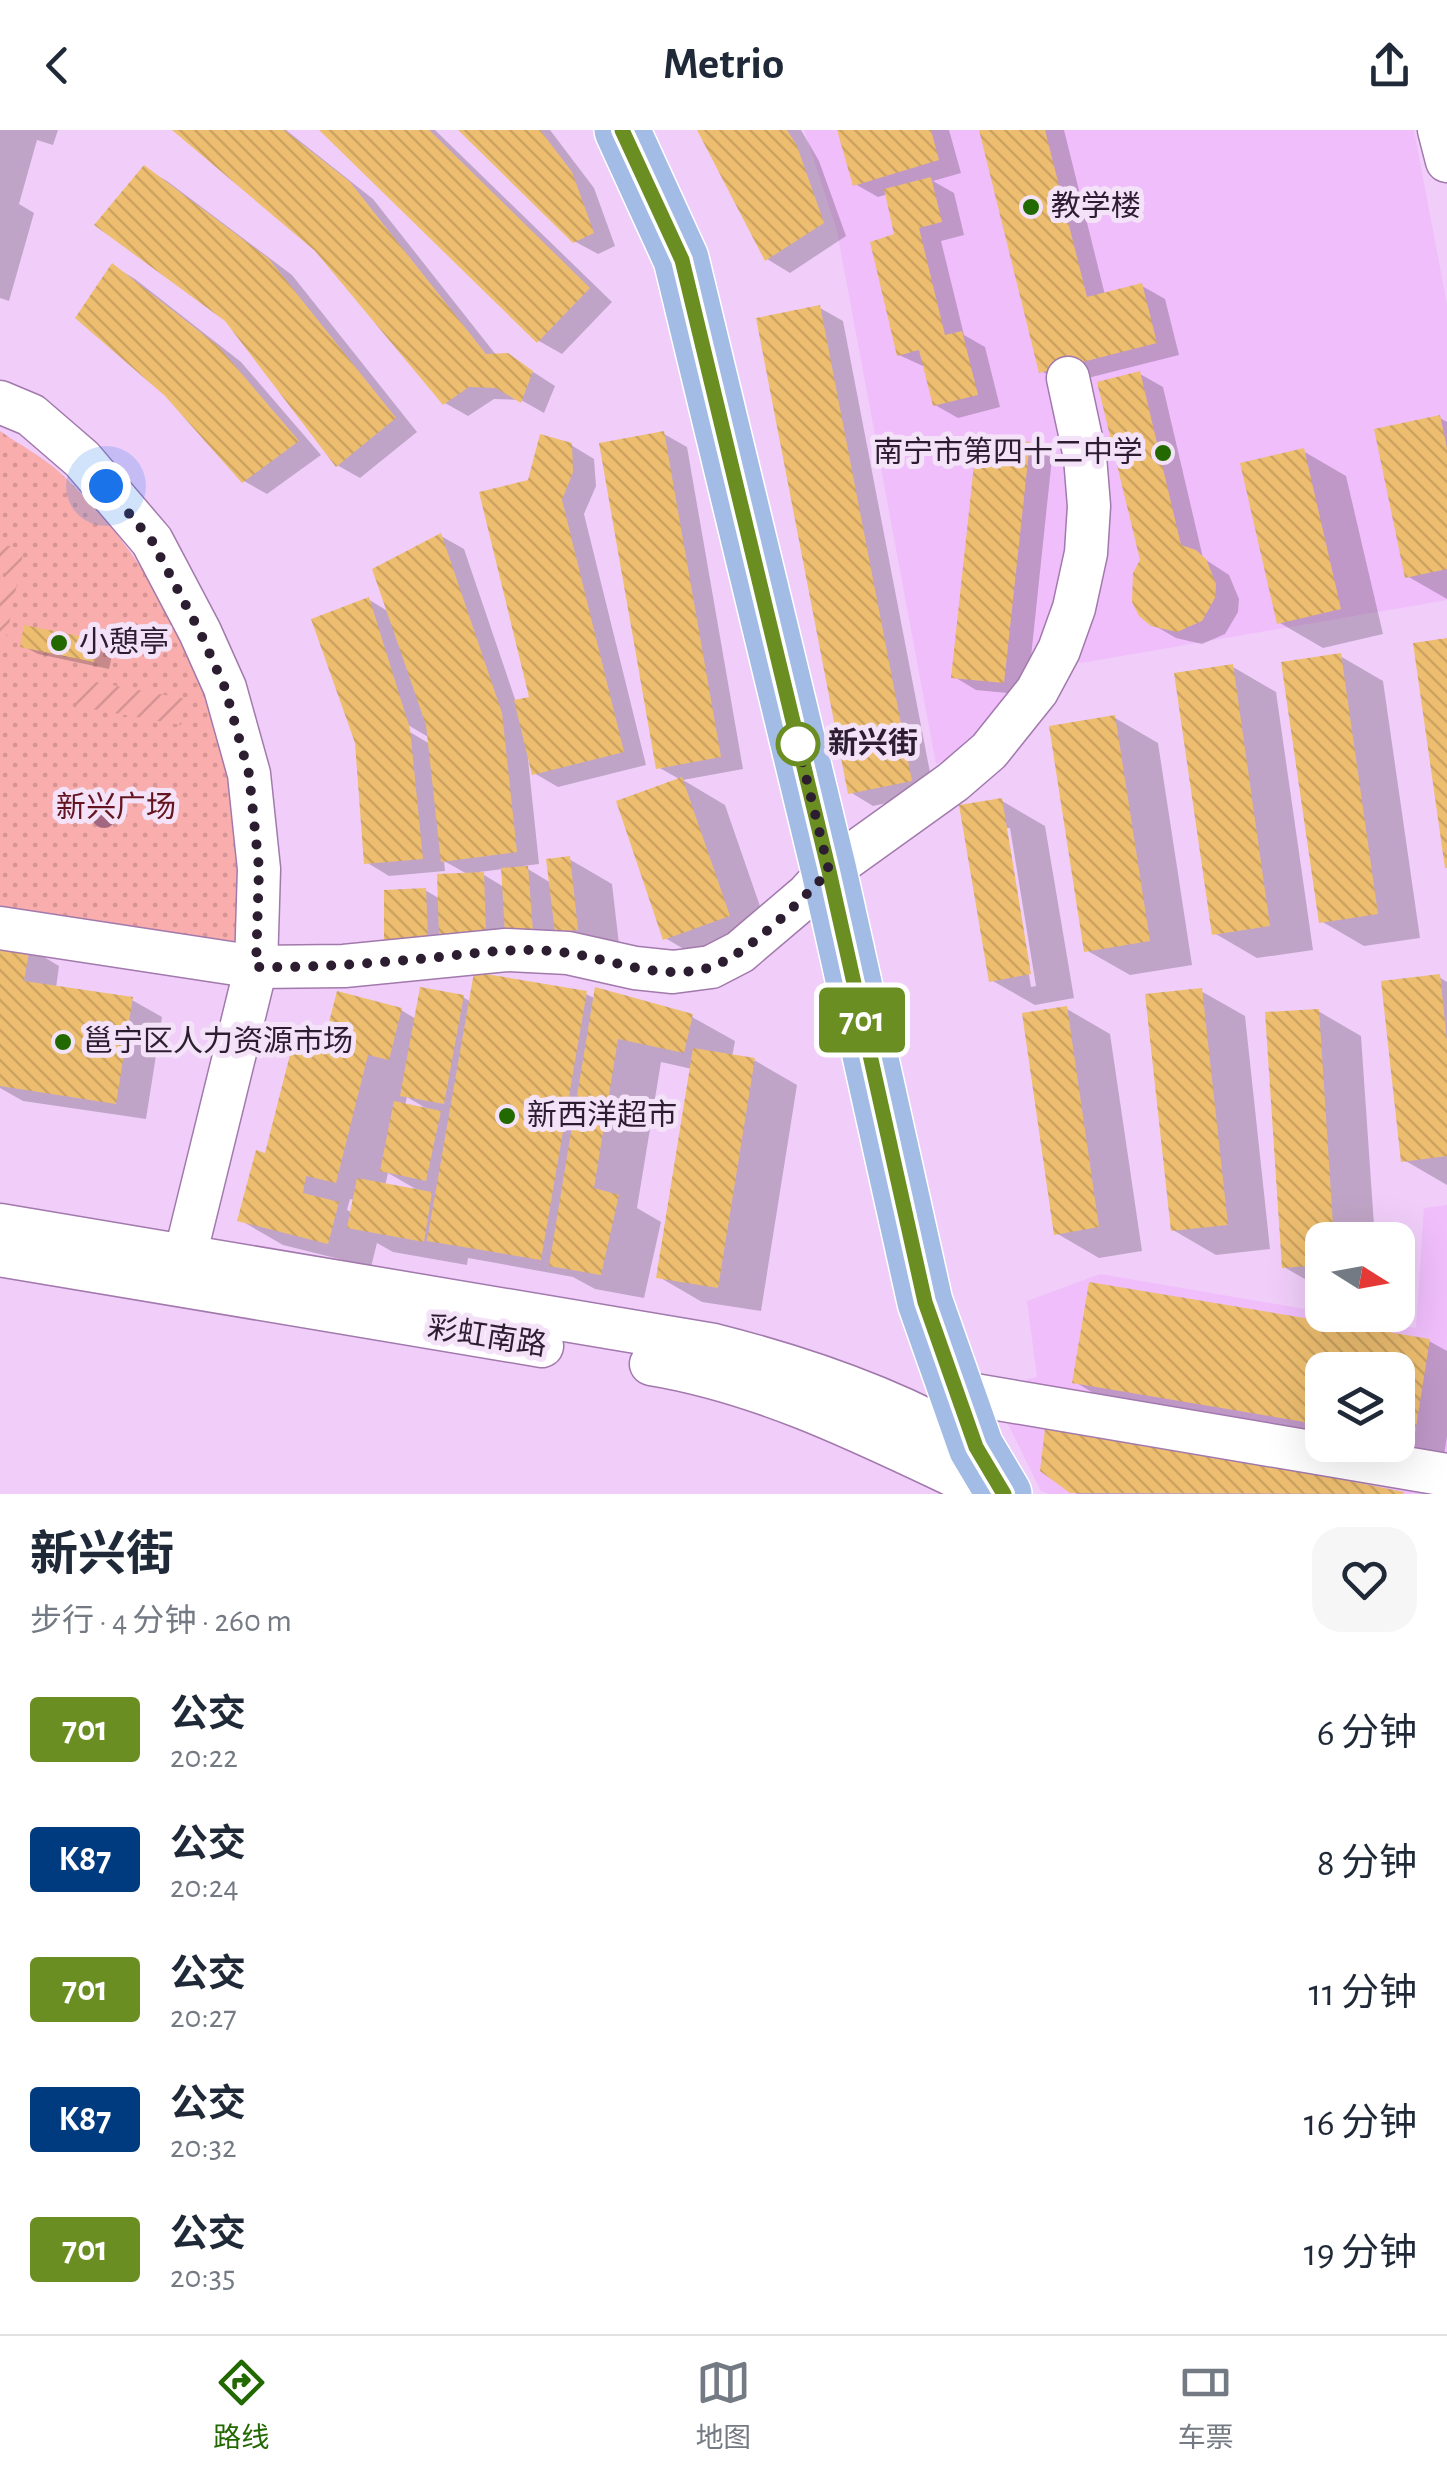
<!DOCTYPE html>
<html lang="zh">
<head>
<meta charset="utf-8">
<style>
	body { margin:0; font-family:"Alegreya Sans","Noto Sans SC",sans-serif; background:#f6f6f7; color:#1f2937; height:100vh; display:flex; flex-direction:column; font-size:38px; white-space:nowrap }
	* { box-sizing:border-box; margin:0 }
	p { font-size:32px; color:#747a83 }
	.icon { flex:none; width:55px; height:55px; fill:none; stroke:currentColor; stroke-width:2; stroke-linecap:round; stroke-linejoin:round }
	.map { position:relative; height:1364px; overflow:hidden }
	.drawer { display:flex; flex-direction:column; background:#fff; flex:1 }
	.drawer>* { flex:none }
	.badge { padding:0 20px; border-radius:8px; font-size:35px; line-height:65px }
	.needle { width:65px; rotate:101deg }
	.controls { position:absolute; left:1305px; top:1092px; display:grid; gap:20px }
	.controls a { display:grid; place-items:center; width:110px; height:110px; border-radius:20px; background:#fff; box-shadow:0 10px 40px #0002; font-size:50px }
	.you { position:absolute; width:50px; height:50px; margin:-25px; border:8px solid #fff; border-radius:50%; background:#1a73e8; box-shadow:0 0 0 15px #1a73e833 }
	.map>.badge { position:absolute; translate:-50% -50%; box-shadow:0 0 0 5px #fff }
	.round { display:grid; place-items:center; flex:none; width:105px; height:105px; border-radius:30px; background:#f6f6f7 }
	.head { display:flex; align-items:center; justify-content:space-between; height:170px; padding:0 30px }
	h1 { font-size:48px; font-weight:700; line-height:75px }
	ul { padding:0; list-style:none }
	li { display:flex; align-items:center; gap:30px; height:130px; padding:0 30px }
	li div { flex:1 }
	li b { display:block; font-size:38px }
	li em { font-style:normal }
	li .badge { min-width:110px; font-weight:700; text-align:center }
	header { display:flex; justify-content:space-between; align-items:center; height:130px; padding:0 30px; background:#fff; font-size:45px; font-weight:700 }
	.tab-bar { display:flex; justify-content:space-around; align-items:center; height:140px; border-top:2px solid #e0e1e3; background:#fff; font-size:28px; color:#747a83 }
	.tab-bar a { display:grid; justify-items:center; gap:5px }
	.tab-bar .on { color:#226901 }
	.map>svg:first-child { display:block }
	.built { fill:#efbefb; fill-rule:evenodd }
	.park { fill:url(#park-dots) }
	.garden { fill:url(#garden-furrows) }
	.shadow { fill:#0003; fill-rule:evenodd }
	.building { fill:url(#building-back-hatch) }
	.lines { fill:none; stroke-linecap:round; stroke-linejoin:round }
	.minor-casing { stroke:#a279ac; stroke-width:45 }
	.major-casing { stroke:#fff; stroke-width:58 }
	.minor { stroke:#fff; stroke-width:42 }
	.major { stroke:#a3bce5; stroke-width:55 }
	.tree { fill:#a36881 }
	.line-casing { stroke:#fff; stroke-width:22 }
	.line { stroke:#6b8e23; stroke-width:15 }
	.walk { stroke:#2d1d31; stroke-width:10; stroke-dasharray:0 18 }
	.poi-dot { fill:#226901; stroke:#f3e2f8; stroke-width:4 }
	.stop-dot { fill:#fff; stroke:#6b8e23; stroke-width:5 }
	.labels { text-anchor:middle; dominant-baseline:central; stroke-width:10; stroke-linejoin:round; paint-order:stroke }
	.poi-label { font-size:30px; fill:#2d1d31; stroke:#f3e2f8; text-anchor:start }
	.stop-label { font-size:30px; font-weight:bold; fill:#2d1d31; stroke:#f3e2f8; text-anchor:start }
	.park-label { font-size:30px; fill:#64141e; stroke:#f3e2f8 }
	.street-label { font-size:30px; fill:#2d1d31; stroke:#f3e2f8 }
</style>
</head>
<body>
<header><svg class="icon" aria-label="back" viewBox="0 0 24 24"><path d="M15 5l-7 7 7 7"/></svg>Metrio<svg class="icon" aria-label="share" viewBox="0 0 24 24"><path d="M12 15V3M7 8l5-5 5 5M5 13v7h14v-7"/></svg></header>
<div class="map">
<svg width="1447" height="1364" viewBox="0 0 1447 1364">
	<defs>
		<pattern id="park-dots" width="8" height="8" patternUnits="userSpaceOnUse" patternTransform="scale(2.5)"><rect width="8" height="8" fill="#f9adad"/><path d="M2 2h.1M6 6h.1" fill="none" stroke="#d69495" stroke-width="1.8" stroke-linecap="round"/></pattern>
		<pattern id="garden-furrows" width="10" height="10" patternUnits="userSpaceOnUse" patternTransform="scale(2.5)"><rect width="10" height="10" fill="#f9adad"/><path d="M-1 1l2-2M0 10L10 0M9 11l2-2" fill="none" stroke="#d69495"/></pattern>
		<pattern id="building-back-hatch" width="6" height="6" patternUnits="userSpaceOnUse" patternTransform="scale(2.5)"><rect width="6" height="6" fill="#edbe70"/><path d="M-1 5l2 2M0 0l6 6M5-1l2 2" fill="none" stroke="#cca361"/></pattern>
	</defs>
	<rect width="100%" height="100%" fill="#f0cef9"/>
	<g class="built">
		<path d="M804 0H1414L1447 175V470L1081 533 1044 512 1032 538 964 621 936 634 837 101Z"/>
		<path d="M1447 1075V1364H1050L1041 1361 1005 1288 999 1257 1037 1247 1027 1171 1100 1144 1322 1182V1185L1416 1198 1424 1078ZM1322 1240H1398V1315H1322Z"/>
	</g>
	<path class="park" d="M0 301C18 314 40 325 57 340 144 418 212 540 231 655 240 708 238 762 235 815L0 778Z"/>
	<g class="garden">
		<path d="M0 414 24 419 5 514 0 513V472L8 432 0 430Z"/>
		<path d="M80 549 186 569 181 595 75 576Z"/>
	</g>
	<g class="shadow">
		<path d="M0 0H58L53 15 37 10 19 74 34 83 9 171 0 168Z"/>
		<path d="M176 0H286L373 69 497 226 507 225 555 256 544 283 521 270 494 269 468 286 445 273 317 119Z"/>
		<path d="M323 0H435L612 172 562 224 539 211Z"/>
		<path d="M461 0H550L594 58 615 116 598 124 574 111Z"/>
		<path d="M699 0H801L819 31 846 106 790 143 767 129Z"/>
		<path d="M839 0H949L961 43 933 51 954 63 964 105 941 111 964 205 985 217 1000 277 958 288 935 275 925 237 899 225 897 106 888 64 878 67 855 54Z"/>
		<path d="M981 0H1064L1105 165 1142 156 1165 169 1179 225 1064 254 1041 241Z"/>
		<path d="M144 38 167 51 292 145 417 302 360 348 337 335Z"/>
		<path d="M113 136 135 149 241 232 321 325 267 364 244 351Z"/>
		<path d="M820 178 843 191 934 663 873 676 850 662Z"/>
		<path d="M1140 244 1163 257 1203 428 1229 445 1239 469 1238 482 1225 504 1202 514 1176 508 1152 494 1143 430Z"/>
		<path d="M1440 288 1447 292V469L1407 446Z"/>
		<path d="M664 304 687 317 743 639 683 650 725 675 772 811 708 833 665 808 681 650 658 637Z"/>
		<path d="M571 315 594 329 596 356 584 384 646 635 558 657 534 643 531 629H528L539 734 523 736 551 753 569 729 612 754 620 823 442 804V818L386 809 425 760 440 769 469 745 444 731 445 741 389 746 366 732 368 469 389 482 441 406 464 419 516 572 532 568 530 352ZM401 591 430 608V614L398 595ZM503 739 504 757 479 742Z"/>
		<path d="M1029 315 1052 328 1027 565 976 560 953 546Z"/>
		<path d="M1303 321 1346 346 1383 504 1323 518 1280 493Z"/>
		<path d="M98 512 113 521 109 539 38 524 23 516Z"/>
		<path d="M1340 526 1383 551 1420 808 1364 816 1321 791Z"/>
		<path d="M1233 537 1276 562 1313 820 1257 828 1214 803Z"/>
		<path d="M1115 588 1158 613 1192 835 1130 845 1086 820Z"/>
		<path d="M1002 671 1045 696 1074 868 1035 875 991 850ZM1005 698H1010L1036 856 1031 857Z"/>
		<path d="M0 814 29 818 59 836 56 858 132 870 162 887 146 989 23 971 0 958Z"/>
		<path d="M1439 847 1447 852V1055L1404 1030Z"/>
		<path d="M1201 861 1245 886 1270 1119 1216 1125 1173 1100Z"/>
		<path d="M586 864 596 869 692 887 735 911 732 927 754 930 797 955 761 1181 702 1172 659 1147 692 939 661 932 637 1078 661 1092 644 1168 595 1159 573 1147 468 1128 467 1135 393 1122 377 1113 371 1137 283 1115 240 1090 267 1026 328 907 401 880 416 889 463 867 471 872ZM407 967 429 980 405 976ZM388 1043 421 1062 385 1056ZM350 1069 355 1070 353 1083 347 1080Z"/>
		<path d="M1067 879 1110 904 1142 1121 1099 1128 1056 1103Z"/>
		<path d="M1318 881 1361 906 1375 1110H1322V1159L1284 1137Z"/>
		<path d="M1429 1211 1447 1221V1306L1444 1326 1378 1315H1398V1240H1322V1306L1105 1270 1075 1252Z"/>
		<path d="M1048 1294 1400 1364H1077L1071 1360Z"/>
	</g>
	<g class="building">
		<path d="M172 0H284L350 52 486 224 508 223 533 241 521 273 496 258 469 257 443 275 315 121Z"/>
		<path d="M319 0H429L590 158 537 213Z"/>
		<path d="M458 0H540L572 42 594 103 573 113Z"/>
		<path d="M697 0H787L797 16 824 93 765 131Z"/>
		<path d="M837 0H931L939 30 853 56Z"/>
		<path d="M979 0H1045L1087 167 1142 153 1157 213 1039 243Z"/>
		<path d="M144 35 269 129 396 288 336 337 225 191 94 95Z"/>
		<path d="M931 47 942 92 919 98 945 205 962 201 978 265 933 276 919 220 897 226 870 112 894 104 884 59Z"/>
		<path d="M112 133 218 216 299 311 242 353 165 266 75 188Z"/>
		<path d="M820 175 912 651 848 664 756 188Z"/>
		<path d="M1140 241 1181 415 1196 420 1206 429 1216 454 1215 468 1202 491 1177 502 1151 496 1139 486 1132 472 1133 443 1140 430 1097 252Z"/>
		<path d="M1440 285 1447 318V439L1405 448 1374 299Z"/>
		<path d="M664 301 721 627 656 639 599 313Z"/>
		<path d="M540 304 572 313 573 342 562 370 624 622 532 645 514 570 529 567 479 362 528 350Z"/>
		<path d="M977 307 1030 312 1004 553 951 548Z"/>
		<path d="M1304 318 1341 479 1277 494 1240 333Z"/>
		<path d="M441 403 502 583 517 722 441 732 426 595 372 439Z"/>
		<path d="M369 467 410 599 423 729 364 734 355 613 311 489Z"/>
		<path d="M24 495 99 510 94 532 20 517Z"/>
		<path d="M1447 508V738H1445L1413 513Z"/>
		<path d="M1341 523 1378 784 1319 793 1281 532Z"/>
		<path d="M1233 534 1270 796 1212 805 1174 543Z"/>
		<path d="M1115 585 1150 811 1084 822 1049 596Z"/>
		<path d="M682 647 730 786 663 810 616 671Z"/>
		<path d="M1002 668 1031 844 989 852 959 675Z"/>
		<path d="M570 726 578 800 555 802 546 729Z"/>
		<path d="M528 736 533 801 505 803 501 738Z"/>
		<path d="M484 742 486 804 439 805 437 744Z"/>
		<path d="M426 758 428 811H384V760Z"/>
		<path d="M0 811 30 816 24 851 133 867 116 974 0 956Z"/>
		<path d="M474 842 587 861 541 1130 427 1111Z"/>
		<path d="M1440 844 1447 911V1026L1401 1032 1381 851Z"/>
		<path d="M420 857 464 865 444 974 400 966Z"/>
		<path d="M595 857 693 884 684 923 618 909 594 1058 619 1065 601 1145 549 1136Z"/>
		<path d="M1202 858 1228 1095 1171 1101 1145 864Z"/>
		<path d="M337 861 402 878 389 930 368 925 336 1053 306 1046 303 1063 339 1072 328 1114 237 1091 256 1020 265 1023 297 897 326 904Z"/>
		<path d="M1067 876 1099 1097 1054 1105 1022 883Z"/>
		<path d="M1319 879 1334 1110H1322V1135L1282 1138 1265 882Z"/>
		<path d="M693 918 755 928 718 1158 656 1148Z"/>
		<path d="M394 971 441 981 426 1051 380 1041Z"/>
		<path d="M357 1048 432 1062 424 1112 347 1098Z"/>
		<path d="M1089 1152 1430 1209 1414 1310 1398 1307V1240H1322V1295L1072 1253Z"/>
		<path d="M1046 1290 1404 1362 1403 1364 1070 1363 1040 1341Z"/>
	</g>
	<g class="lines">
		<g class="minor-casing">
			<g id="minor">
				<path d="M1439 0 1447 31"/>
				<path d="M0 272 31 285 82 329 152 411 200 502 225 558 249 644 259 739 256 837 185 1126"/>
				<path d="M0 798 256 837 344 836 506 820 568 823 635 838 673 842 711 837 740 822 807 765 829 741 953 652 989 621 1037 561 1059 520 1074 478 1086 423 1089 376 1085 327 1068 248"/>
				<path d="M0 1095 714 1215C805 1238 896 1269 976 1317"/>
				<path d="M5 1126 542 1216"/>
				<path d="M651 1234C760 1252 858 1300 957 1347"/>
				<path d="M957 1262 1447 1345"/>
			</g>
		</g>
		<g class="major-casing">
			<path id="major" d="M622 0 681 129 829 741 925 1172 976 1317 1004 1364"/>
		</g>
		<use href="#minor" class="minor"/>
		<use href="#major" class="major"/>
	</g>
	<circle class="tree" cx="104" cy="686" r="12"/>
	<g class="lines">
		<g class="line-casing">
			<path id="line" d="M622 0 682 130 829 741 925 1172 976 1317 1004 1364"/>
		</g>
		<use href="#line" class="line"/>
		<path class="walk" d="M106 356 152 411 200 502 225 558 249 644 259 738 256 837C315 838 373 833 431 828 477 823 522 816 568 823 615 830 663 852 711 837 747 825 803 769 829 741L798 614"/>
	</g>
	<g class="poi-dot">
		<circle cx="1031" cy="77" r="10"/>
		<circle cx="1163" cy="323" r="10"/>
		<circle cx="59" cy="513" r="10"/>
		<circle cx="63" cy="912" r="10"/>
		<circle cx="507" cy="986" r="10"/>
	</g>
	<circle class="stop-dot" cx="798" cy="614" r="20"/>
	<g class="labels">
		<g class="poi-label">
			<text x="1051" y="77">教学楼</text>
			<text x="1143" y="323" text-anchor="end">南宁市第四十二中学</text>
			<text x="79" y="513">小憩亭</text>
			<text x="83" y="912">邕宁区人力资源市场</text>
			<text x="527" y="986">新西洋超市</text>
		</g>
		<g class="stop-label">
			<text x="828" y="614">新兴街</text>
		</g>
		<g class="park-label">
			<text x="116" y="678">新兴广场</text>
		</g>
		<g class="street-label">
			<text transform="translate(487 1207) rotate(9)">彩虹南路</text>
		</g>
	</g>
</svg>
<div class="controls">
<a><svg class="needle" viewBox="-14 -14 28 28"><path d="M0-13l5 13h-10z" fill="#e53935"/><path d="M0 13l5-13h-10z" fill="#747a83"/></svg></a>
<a><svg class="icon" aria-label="layers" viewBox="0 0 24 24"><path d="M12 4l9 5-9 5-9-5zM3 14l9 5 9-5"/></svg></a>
</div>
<div class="you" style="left:106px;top:356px"></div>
<b class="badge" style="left:862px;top:890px;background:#6b8e23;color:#fff">701</b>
</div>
<section class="drawer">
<div class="head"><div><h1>新兴街</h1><p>步行 · 4 分钟 · 260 m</p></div><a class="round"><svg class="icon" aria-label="heart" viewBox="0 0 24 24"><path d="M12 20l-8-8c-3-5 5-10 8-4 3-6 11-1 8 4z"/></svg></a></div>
<ul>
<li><span class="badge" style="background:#6b8e23;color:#fff">701</span><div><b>公交</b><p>20:22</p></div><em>6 分钟</em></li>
<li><span class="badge" style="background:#003b80;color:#fff">K87</span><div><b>公交</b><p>20:24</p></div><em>8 分钟</em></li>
<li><span class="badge" style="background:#6b8e23;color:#fff">701</span><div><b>公交</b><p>20:27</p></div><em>11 分钟</em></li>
<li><span class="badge" style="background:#003b80;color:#fff">K87</span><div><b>公交</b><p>20:32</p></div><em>16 分钟</em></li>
<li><span class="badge" style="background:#6b8e23;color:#fff">701</span><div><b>公交</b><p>20:35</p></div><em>19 分钟</em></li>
</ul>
</section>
<nav class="tab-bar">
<a class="on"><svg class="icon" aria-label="directions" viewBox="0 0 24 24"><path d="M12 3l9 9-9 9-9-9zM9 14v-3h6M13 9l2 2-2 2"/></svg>路线</a>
<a><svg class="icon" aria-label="map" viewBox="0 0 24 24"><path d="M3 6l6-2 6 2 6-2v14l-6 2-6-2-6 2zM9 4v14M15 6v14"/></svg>地图</a>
<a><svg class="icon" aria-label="tickets" viewBox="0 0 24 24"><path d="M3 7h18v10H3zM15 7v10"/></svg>车票</a>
</nav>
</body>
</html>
